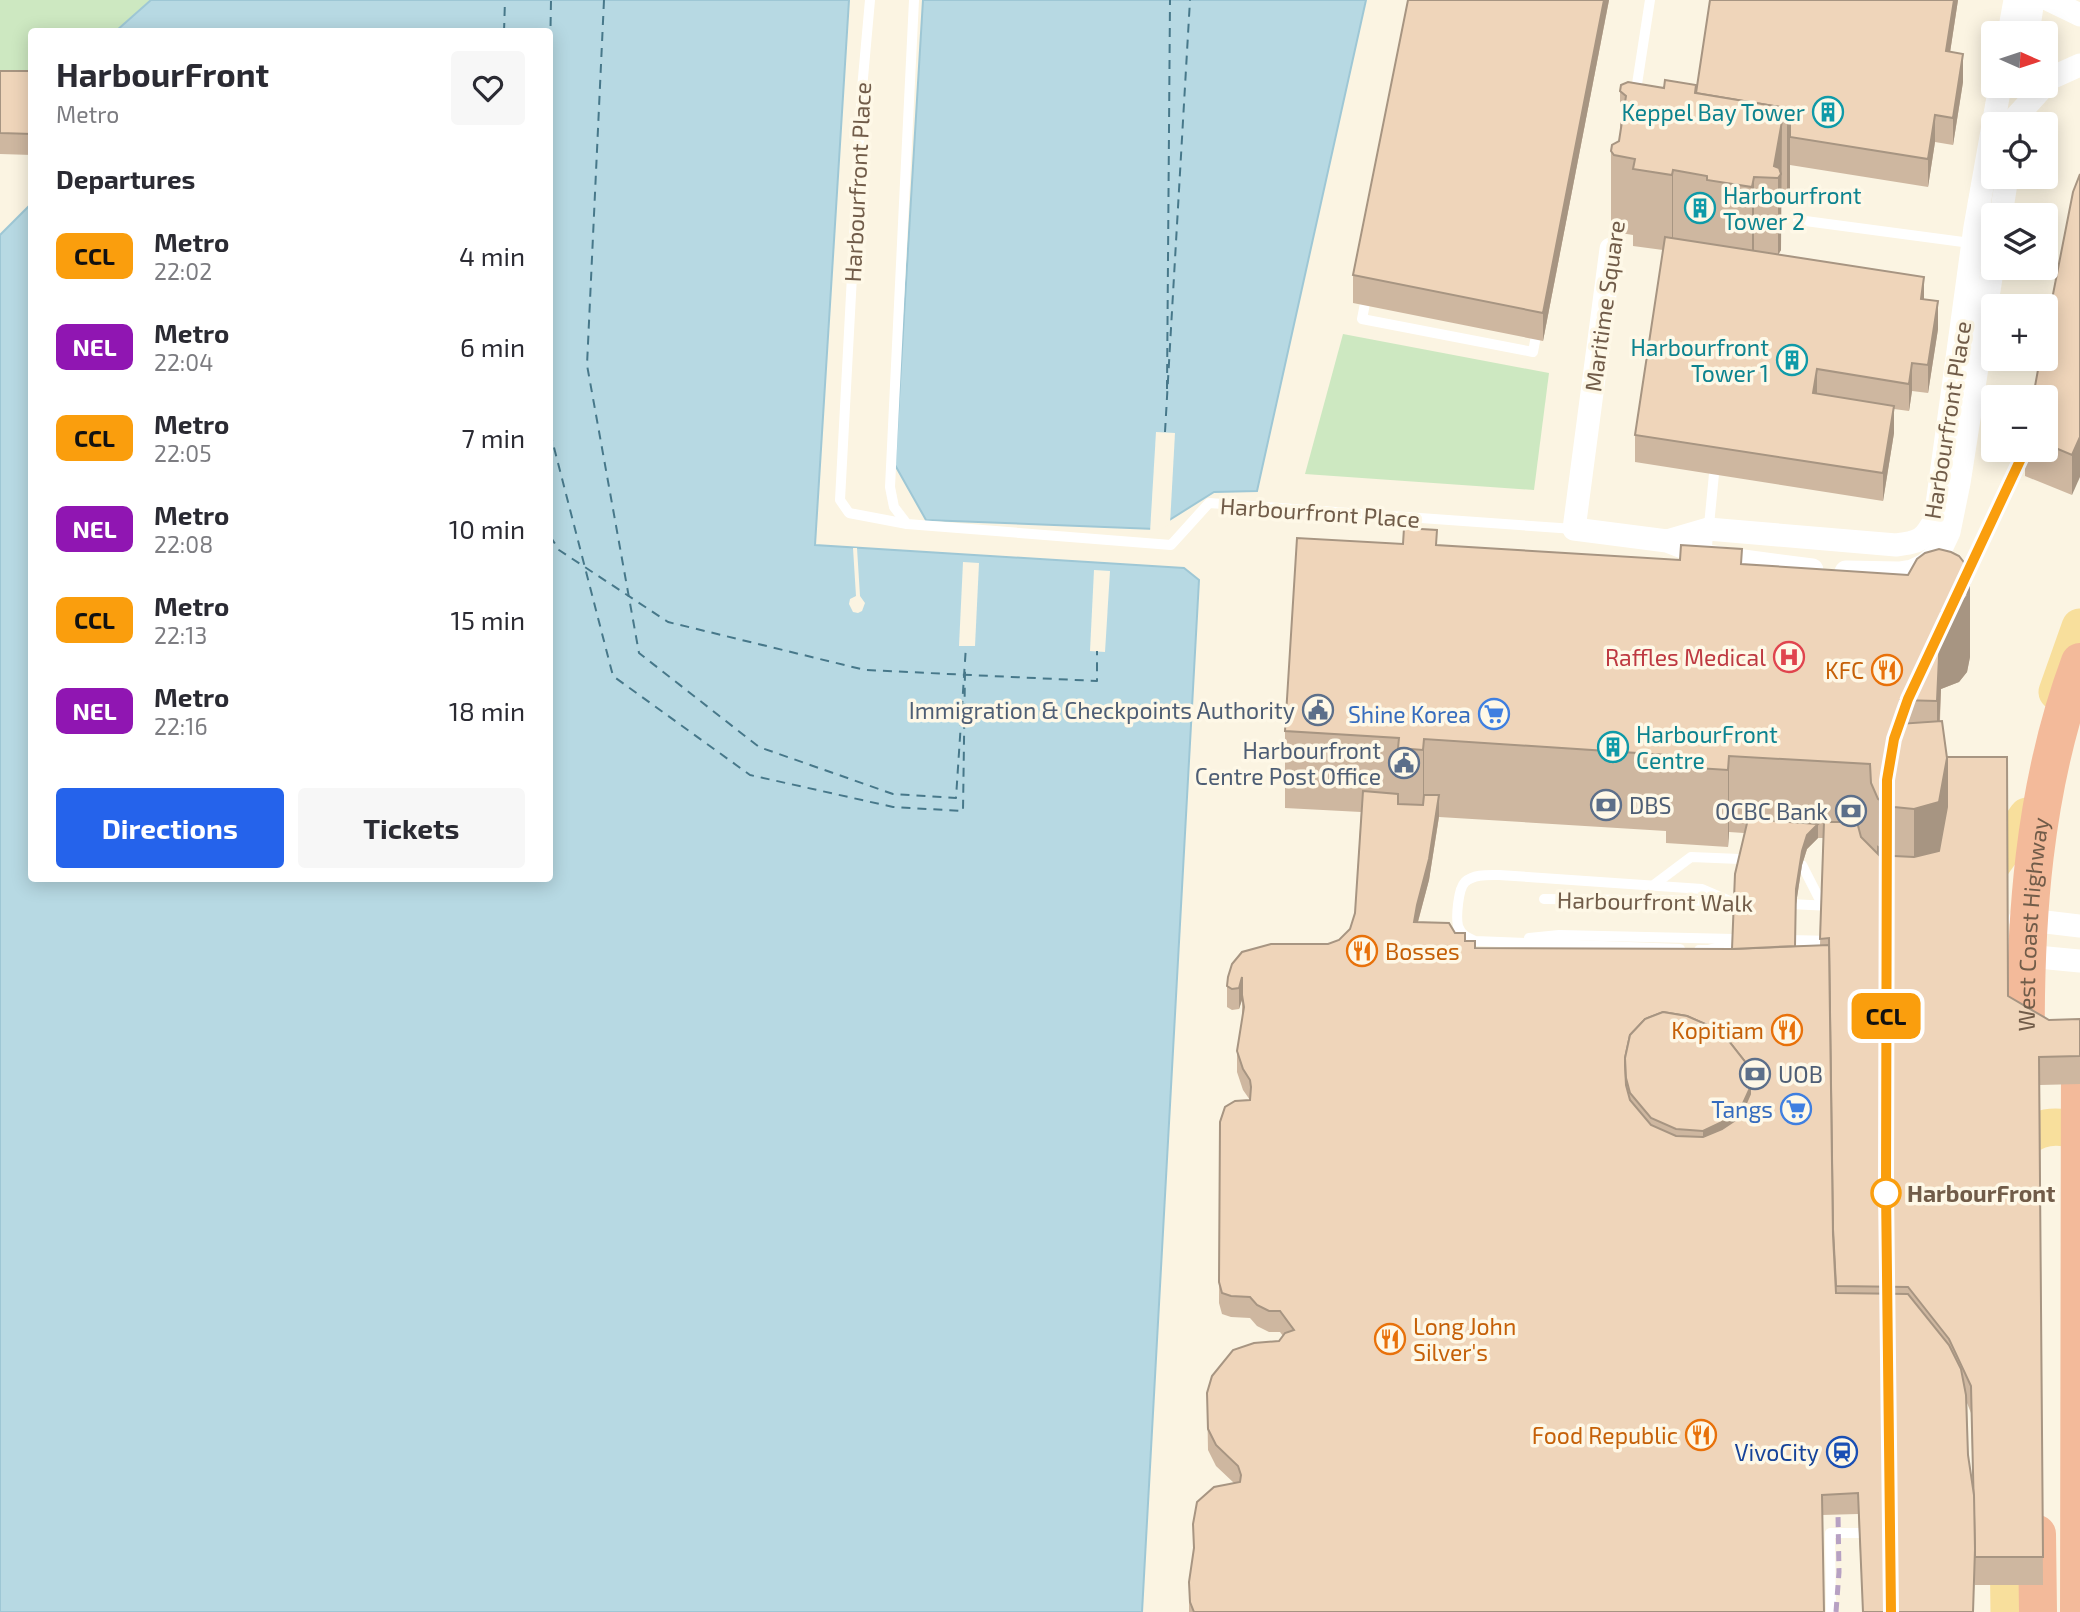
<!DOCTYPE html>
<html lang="en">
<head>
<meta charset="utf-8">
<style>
	body { margin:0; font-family:"Exo 2",sans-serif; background:#f7f7f7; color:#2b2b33; height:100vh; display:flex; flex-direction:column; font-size:26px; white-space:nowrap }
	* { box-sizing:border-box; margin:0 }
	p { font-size:23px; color:#7c7c81 }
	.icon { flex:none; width:38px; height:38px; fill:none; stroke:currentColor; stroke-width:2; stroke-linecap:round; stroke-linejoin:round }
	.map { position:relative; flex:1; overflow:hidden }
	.drawer { position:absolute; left:28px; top:28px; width:525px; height:854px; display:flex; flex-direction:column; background:#fff; border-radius:7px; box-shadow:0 4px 18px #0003 }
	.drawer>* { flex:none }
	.badge { padding:0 14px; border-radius:10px; font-size:24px; line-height:46px }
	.needle { width:46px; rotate:93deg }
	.controls { position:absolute; left:1981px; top:21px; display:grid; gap:14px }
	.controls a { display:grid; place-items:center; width:77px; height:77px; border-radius:7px; background:#fff; box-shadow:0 4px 18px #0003; font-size:35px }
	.map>.badge { position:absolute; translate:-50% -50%; box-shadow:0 0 0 4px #fff }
	h2 { padding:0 28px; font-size:26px; line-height:63px }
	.round { display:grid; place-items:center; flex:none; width:74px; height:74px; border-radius:7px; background:#f7f7f7 }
	.overview { display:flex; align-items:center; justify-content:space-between; height:119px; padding:0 28px }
	h1 { font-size:33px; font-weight:700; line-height:52px }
	.button { display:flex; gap:14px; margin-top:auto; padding:14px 28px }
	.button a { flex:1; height:80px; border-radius:7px; background:#2563eb; color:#fff; font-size:28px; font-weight:700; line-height:80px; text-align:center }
	.button a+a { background:#f7f7f7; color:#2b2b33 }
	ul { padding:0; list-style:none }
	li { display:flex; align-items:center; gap:21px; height:91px; padding:0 28px }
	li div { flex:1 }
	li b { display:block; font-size:26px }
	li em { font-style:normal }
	li .badge { min-width:77px; font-weight:700; text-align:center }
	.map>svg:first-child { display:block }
	.green { fill:#cde8c1 }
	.water { fill:#b7d9e3; stroke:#9ec7d5; stroke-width:2 }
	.pier { fill:#fbf4e2 }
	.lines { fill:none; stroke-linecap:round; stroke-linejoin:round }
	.ferry { stroke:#47788a; stroke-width:2; stroke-dasharray:9 7; stroke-linecap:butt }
	.lane { stroke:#fff; stroke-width:10 }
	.street { stroke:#fff; stroke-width:23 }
	.primary { stroke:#f8df9c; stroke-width:37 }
	.highway { stroke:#f3ba9a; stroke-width:38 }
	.rail { stroke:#b7a1c3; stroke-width:5; stroke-dasharray:10 7; stroke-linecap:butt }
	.wall { fill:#ceb7a0; fill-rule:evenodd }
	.shaded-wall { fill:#a79582 }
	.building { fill:#efd5ba; stroke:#a79582; stroke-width:2; fill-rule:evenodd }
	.line-casing { stroke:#fff; stroke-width:16 }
	.line { stroke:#fa9e0d; stroke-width:10 }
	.stop-dot { fill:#fff; stroke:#fa9e0d; stroke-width:3.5 }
	.labels { text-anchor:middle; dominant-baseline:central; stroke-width:7; stroke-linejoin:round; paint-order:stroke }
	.culture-label { font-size:23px; fill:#0d838f; stroke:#fef8e7; text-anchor:end }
	.street-label { font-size:23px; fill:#715c49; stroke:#fef8e7 }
	.health-label { font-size:23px; fill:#be3a42; stroke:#fef8e7; text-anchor:end }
	.food-label { font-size:23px; fill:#c56008; stroke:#fef8e7; text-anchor:end }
	.service-label { font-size:23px; fill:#4e5e75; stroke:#fef8e7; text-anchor:end }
	.shop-label { font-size:23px; fill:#366cbe; stroke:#fef8e7; text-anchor:end }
	.stop-label { font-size:23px; font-weight:bold; fill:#715c49; stroke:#fef8e7; text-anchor:start }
	.transit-label { font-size:23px; fill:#164399; stroke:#fef8e7; text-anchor:end }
</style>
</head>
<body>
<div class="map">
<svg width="2080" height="1612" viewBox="0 0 2080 1612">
	<rect width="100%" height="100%" fill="#fbf4e2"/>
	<g class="green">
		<path d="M0 0H151L116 31 32 32 31 81 0 78Z"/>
		<path d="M1343 334 1549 373 1534 490 1305 474Z"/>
	</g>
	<g class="water">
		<path d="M151 0H849L815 545 1184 568 1199 580 1142 1612H0V235L31 204 32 878H550V32L116 31Z"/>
		<path d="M923 0H1366L1257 491 1214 492 1155 529 926 520 895 465Z"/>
	</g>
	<g class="pier">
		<path d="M1156 432 1175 433 1170 524 1155 532H1150Z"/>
		<path d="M853 548H857L860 596 865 603 862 611 858 613 853 612 849 604 850 599 856 596Z"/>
		<path d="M963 562 979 563 975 646H959Z"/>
		<path d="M1094 570 1110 571 1105 652 1090 651Z"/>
	</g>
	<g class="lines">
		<g class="ferry">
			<path d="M604 0 587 365 639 653 759 747 893 794 956 798 966 646"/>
			<path d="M504 32 505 0"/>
			<path d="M550 58 551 0"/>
			<path d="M1167 389 1170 0"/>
			<path d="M550 432 613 676 750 775 893 807 963 811 965 671"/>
			<path d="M1165 432 1190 0"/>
			<path d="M550 536 559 550 668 622 865 670 1097 681V651"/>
		</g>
		<g class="lane">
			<path d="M870 0 862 89 840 500 849 513 907 524 1171 545 1209 503 1574 529"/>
			<path d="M1635 97 1650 0"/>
			<path d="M1798 220 1993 246"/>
			<path d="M1367 293 1362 319 1533 352 1538 325"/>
			<path d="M907 524 894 507 890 487 914 0"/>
			<path d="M1706 556 1714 474"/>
			<path d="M1802 865 1823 906"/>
			<path d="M1655 884 1691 857 1740 859"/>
			<path d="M1544 899 1723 901"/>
			<path d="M1789 904 1832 906"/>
			<path d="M1529 938 1559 935 1734 939"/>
			<path d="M1788 940 1834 941"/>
			<path d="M1680 949 1475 941C1468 938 1461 935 1458 926 1456 917 1458 889 1465 882 1474 874 1488 875 1499 875L1702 889 1730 901"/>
			<path d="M1699 950H1708L1745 940"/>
			<path d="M1831 1612 1830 1533H1859"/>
		</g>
		<g class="street">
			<path d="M2049 0 2080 15"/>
			<path d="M2009 33 2015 0"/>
			<path d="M2028 33 2033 0"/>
			<path d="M2046 84 2051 78 2080 65"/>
			<path d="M2016 117 2044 86"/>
			<path d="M2001 215 2007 177"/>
			<path d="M1611 249 1574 529 1667 541 1706 556 1812 570"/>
			<path d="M1667 541 1708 529 1896 545C1920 542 1924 540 1935 519L1975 227 2000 86"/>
			<path d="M1846 572 1899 573 1912 571 1925 565 1940 551 1949 532 1959 483 1993 265"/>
			<path d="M2020 919 2080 926"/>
			<path d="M2017 955 2080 961"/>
		</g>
		<g class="primary">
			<path d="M2057 692 2080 627"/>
			<path d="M1975 880 1994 862 2027 816"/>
			<path d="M2008 1158C2026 1131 2048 1120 2080 1132"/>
			<path d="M2008 1536 2009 1612"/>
		</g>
		<g class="highway">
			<path id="s1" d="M2026 1057C2024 924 2033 788 2080 662"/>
			<path d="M2037 1534 2038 1612"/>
			<path d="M2079 1612 2080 1060"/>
		</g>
		<path class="rail" d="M1836 1612 1839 1572 1838 1515"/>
	</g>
	<g class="wall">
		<path d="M1408 0H1609L1543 341 1353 303V275Z"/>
		<path d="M1958 0 1950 52 1963 82 1953 145 1935 142 1928 187 1790 165V192L1787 196 1782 197 1781 204V250L1778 255 1924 299 1938 329 1928 393 1912 391 1909 411 1894 409V433L1883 501 1635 462V435L1663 250 1633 246V235L1614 232 1611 227V151L1619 141 1620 133V91L1696 85Z"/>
		<path d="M0 71H32V155L0 154Z"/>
		<path d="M2080 174 2072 495 2025 476V450H2046V397Z"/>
		<path d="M1403 544 1437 545 1742 564 1970 657 1967 672 1959 682 1941 689 1940 721 1947 757 2008 996 2049 1020 2080 1019V1084L2040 1085 2043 1585H1975V1570L1973 1612H1863L1858 1514 1822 1515 1824 1612H1189V1582L1234 1483 1216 1466 1208 1450 1207 1393 1279 1341 1283 1336 1280 1332H1269L1257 1326 1250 1318 1231 1317 1222 1314 1219 1303 1220 1122 1250 1100 1243 1090 1237 1072V1051L1242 1019V1000L1239 1009 1232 1010 1227 1007V986L1339 940 1350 929 1355 913 1361 812 1285 808V731ZM1439 817 1666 831V843L1728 847 1729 832 1744 833 1732 949 1475 948 1455 933 1418 922 1429 880ZM1818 838H1823L1820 945 1795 946 1796 904 1802 865 1807 849ZM1967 1403 1971 1413 1973 1491 1968 1455Z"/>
	</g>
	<g class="shaded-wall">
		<path d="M1604 0H1609L1543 341V313Z"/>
		<path d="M1954 0H1958L1946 79V51Z"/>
		<path d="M1963 54V82L1953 145V118Z"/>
		<path d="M1790 115V192L1787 196V120Z"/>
		<path d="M1935 115V142L1928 187V159Z"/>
		<path d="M1782 121 1781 250 1778 255V178L1774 166Z"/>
		<path d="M1673 170V247L1672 252V175Z"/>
		<path d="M1754 177V254L1752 264V187Z"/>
		<path d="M1924 277V305L1921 299Z"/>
		<path d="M1938 301V329L1928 393V365Z"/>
		<path d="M1912 363V391L1909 411V384Z"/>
		<path d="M1817 369V397L1813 393Z"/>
		<path d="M1894 406V433L1883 501V473Z"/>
		<path d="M2080 437V477L2072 495V455Z"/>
		<path d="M1970 580V657L1967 672 1959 682 1941 689 1937 777V701L1941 612Z"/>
		<path d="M1424 739V816L1423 826V750Z"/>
		<path d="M1729 756V832L1728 847V770Z"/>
		<path d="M1947 758V835L1939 878 1914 885V809Z"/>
		<path d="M1439 795V816L1429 880 1417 925 1414 922 1417 905Z"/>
		<path d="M1818 824V838L1807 849 1802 865 1796 904V889L1802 851 1807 835Z"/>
		<path d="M1242 977V1000L1239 1009V988Z"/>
		<path d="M1750 1088V1115L1703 1158V1131Z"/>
	</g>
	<g class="building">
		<path d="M1408 0H1604L1543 313 1353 275Z"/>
		<path d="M1710 0H1954L1946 51 1963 54 1953 118 1935 115 1928 159 1790 137V115L1786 108 1696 93Z"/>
		<path d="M0 71H32V134L0 133Z"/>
		<path d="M1665 80 1696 85 1695 93 1786 108 1790 115 1787 120 1782 121 1774 166 1779 168 1781 174 1778 178 1754 177 1752 187 1707 180V176L1673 170 1672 175 1633 169 1635 159 1614 155 1611 151 1612 145 1619 141 1626 96 1620 91 1621 85 1628 82 1664 88Z"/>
		<path d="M2080 174V437L2072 455 2046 444V397H2033L2040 359H2046V330L2073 192Z"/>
		<path d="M1665 237 1924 277 1921 299 1938 301 1928 365 1912 363 1909 384 1817 369 1813 393 1894 406 1883 473 1635 435Z"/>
		<path d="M1404 528 1437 530 1436 545 1680 560 1681 545 1742 549 1741 564 1908 575 1917 559 1925 553 1939 549 1951 552 1959 556 1966 565 1970 580 1967 596 1959 606 1941 612 1937 701 1900 700 1899 724 1942 721 1947 758 1939 802 1914 809 1894 807 1878 799 1871 783 1870 764 1729 756 1728 770 1666 766 1667 755 1424 739 1423 750 1398 748 1399 738 1285 731 1297 538 1403 544Z"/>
		<path d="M1947 757H2007L2008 996 2049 1020 2080 1019V1056L2039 1057 2043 1557H1975L1971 1386 1949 1339 1908 1287 1836 1286 1833 1229 1829 938 1820 939 1824 822H1857L1861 837 1878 854V847L1894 856 1914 857 1939 851 1947 807Z"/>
		<path d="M1363 791 1398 794V804L1423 805 1424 795H1439L1429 859 1417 905 1414 922 1449 923 1455 933H1465V941H1475V948L1732 949 1829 945 1833 1235 1836 1293 1908 1294 1949 1345 1961 1369 1966 1395 1968 1455 1974 1495 1975 1549 1973 1612H1863L1858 1493 1822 1495 1824 1612H1194L1190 1602 1189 1582 1194 1548 1193 1524 1197 1502 1214 1487 1240 1482 1241 1475 1238 1466 1216 1445 1208 1429 1207 1393 1212 1376 1233 1350 1254 1343 1279 1341 1285 1333 1294 1330 1280 1311H1269L1257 1305 1250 1297 1231 1296 1222 1293 1219 1282 1220 1122 1225 1107 1235 1101 1250 1100 1251 1087 1250 1080 1243 1069 1237 1051 1244 1007 1242 995V977L1239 988 1232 989 1227 986 1228 977 1232 964 1242 952 1271 944H1328L1339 940 1350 929 1355 913ZM1663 1012 1687 1016 1710 1026 1728 1040 1746 1063 1750 1088V1094L1740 1117 1722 1129 1703 1137 1676 1136 1651 1125 1630 1100 1626 1085 1625 1065V1058L1630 1035 1645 1019Z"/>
		<path d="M1748 819 1818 824 1807 835 1802 851 1796 889 1795 946 1732 949 1735 874Z"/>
		<path d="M1663 1012 1687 1016 1710 1026 1728 1040 1746 1063 1750 1088 1740 1110 1722 1122 1703 1131 1676 1129 1651 1118 1630 1093 1626 1078 1625 1058 1630 1035 1645 1019Z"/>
	</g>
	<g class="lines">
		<g class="line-casing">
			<path id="line" d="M1891 1612 1886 1190 1887 780 1894 739 1908 699 2025 450"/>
		</g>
		<use href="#line" class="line"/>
	</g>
	<defs>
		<g id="building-ring" transform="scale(1.575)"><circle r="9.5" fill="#fef8e7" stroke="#0f9aa8" stroke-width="1.5"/><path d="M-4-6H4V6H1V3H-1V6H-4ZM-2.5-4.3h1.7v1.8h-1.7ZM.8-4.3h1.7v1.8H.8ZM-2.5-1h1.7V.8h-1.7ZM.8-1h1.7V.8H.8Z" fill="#0f9aa8"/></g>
		<g id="hospital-ring" transform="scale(1.575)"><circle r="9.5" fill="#fef8e7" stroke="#e0444e" stroke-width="1.5"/><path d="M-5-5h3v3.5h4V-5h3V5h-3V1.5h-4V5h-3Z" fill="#e0444e"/></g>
		<g id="restaurant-ring" transform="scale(1.575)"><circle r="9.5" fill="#fef8e7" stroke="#e8710a" stroke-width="1.5"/><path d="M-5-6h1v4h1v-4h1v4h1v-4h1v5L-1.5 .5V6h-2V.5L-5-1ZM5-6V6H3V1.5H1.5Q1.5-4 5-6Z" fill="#e8710a"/></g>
		<g id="civic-ring" transform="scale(1.575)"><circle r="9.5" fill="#fef8e7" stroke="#5c6f8a" stroke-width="1.5"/><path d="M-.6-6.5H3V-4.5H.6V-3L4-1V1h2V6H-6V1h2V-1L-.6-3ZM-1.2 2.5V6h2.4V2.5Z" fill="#5c6f8a"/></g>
		<g id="supermarket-ring" transform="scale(1.575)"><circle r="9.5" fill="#fef8e7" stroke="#3f7fe0" stroke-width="1.5"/><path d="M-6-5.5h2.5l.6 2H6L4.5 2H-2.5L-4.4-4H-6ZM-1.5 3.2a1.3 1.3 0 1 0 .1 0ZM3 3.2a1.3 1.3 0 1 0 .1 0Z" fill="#3f7fe0"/></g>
		<g id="bank-ring" transform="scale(1.575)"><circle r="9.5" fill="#fef8e7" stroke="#5c6f8a" stroke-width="1.5"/><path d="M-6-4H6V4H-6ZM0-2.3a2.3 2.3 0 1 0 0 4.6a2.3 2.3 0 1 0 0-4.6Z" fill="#5c6f8a"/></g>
		<g id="station-ring" transform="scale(1.575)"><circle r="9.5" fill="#fef8e7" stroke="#1a4fb4" stroke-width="1.5"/><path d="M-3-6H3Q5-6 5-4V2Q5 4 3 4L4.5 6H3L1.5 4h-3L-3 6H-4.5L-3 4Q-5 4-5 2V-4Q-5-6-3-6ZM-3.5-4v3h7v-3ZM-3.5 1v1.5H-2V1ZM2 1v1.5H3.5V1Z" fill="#1a4fb4"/></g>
	</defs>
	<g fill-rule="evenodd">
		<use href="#building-ring" x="1828" y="112"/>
		<use href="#building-ring" x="1700" y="208"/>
		<use href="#building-ring" x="1792" y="360"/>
		<use href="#hospital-ring" x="1789" y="657"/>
		<use href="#restaurant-ring" x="1887" y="670"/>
		<use href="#civic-ring" x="1318" y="710"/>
		<use href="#supermarket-ring" x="1494" y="714"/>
		<use href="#building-ring" x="1613" y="747"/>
		<use href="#civic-ring" x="1404" y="763"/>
		<use href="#bank-ring" x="1606" y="805"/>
		<use href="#bank-ring" x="1851" y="811"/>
		<use href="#restaurant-ring" x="1362" y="951"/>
		<use href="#restaurant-ring" x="1787" y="1030"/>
		<use href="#bank-ring" x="1755" y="1074"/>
		<use href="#supermarket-ring" x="1796" y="1109"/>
		<use href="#restaurant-ring" x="1390" y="1339"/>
		<use href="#restaurant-ring" x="1701" y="1435"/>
		<use href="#station-ring" x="1842" y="1452"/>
	</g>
	<circle class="stop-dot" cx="1886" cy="1193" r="14"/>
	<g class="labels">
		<g class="culture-label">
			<text x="1805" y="112">Keppel Bay Tower</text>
			<text x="1723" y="195" text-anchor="start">Harbourfront<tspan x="1723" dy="26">Tower 2</tspan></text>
			<text x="1769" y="347">Harbourfront<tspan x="1769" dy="26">Tower 1</tspan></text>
			<text x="1636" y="734" text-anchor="start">HarbourFront<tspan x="1636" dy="26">Centre</tspan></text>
		</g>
		<g class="street-label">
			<text transform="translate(857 182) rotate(-87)">Harbourfront Place</text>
			<text transform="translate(1604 306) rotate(-82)">Maritime Square</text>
			<text transform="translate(1947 420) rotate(-81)">Harbourfront Place</text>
			<text transform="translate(1320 512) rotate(4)">Harbourfront Place</text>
			<text transform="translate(1655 901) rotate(1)">Harbourfront Walk</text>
			<text stroke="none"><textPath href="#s1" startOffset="133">West Coast Highway</textPath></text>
		</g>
		<g class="health-label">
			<text x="1766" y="657">Raffles Medical</text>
		</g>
		<g class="food-label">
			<text x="1864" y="670">KFC</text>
			<text x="1385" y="951" text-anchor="start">Bosses</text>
			<text x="1764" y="1030">Kopitiam</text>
			<text x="1413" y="1326" text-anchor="start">Long John<tspan x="1413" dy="26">Silver's</tspan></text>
			<text x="1678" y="1435">Food Republic</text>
		</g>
		<g class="service-label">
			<text x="1295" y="710">Immigration &amp; Checkpoints Authority</text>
			<text x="1381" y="750">Harbourfront<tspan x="1381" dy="26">Centre Post Office</tspan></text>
			<text x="1629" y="805" text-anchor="start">DBS</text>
			<text x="1828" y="811">OCBC Bank</text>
			<text x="1778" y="1074" text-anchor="start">UOB</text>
		</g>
		<g class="shop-label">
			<text x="1471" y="714">Shine Korea</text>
			<text x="1773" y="1109">Tangs</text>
		</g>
		<g class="stop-label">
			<text x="1907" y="1193">HarbourFront</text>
		</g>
		<g class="transit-label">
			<text x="1819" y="1452">VivoCity</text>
		</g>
	</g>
</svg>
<div class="controls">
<a><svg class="needle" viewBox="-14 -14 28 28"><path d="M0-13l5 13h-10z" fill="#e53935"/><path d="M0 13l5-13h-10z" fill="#7c7c81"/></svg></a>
<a><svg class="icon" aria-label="locate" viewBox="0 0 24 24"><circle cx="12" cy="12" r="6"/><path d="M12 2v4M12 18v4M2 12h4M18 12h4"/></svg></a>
<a><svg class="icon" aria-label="layers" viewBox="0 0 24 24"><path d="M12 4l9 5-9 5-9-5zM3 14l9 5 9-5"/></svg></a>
<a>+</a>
<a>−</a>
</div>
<b class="badge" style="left:1886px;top:1016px;background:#fa9e0d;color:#111">CCL</b>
<section class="drawer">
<div class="overview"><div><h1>HarbourFront</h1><p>Metro</p></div><a class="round"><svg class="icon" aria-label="heart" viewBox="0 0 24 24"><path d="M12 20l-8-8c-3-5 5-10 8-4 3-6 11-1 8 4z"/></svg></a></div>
<h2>Departures</h2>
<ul>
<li><span class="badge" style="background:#fa9e0d;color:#111">CCL</span><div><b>Metro</b><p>22:02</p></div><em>4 min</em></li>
<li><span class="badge" style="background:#9016b2;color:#fff">NEL</span><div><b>Metro</b><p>22:04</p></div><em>6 min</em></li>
<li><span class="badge" style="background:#fa9e0d;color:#111">CCL</span><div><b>Metro</b><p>22:05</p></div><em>7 min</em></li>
<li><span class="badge" style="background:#9016b2;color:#fff">NEL</span><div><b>Metro</b><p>22:08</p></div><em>10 min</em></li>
<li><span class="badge" style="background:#fa9e0d;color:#111">CCL</span><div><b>Metro</b><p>22:13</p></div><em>15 min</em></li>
<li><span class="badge" style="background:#9016b2;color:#fff">NEL</span><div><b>Metro</b><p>22:16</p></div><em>18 min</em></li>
</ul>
<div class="button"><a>Directions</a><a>Tickets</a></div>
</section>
</div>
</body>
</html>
